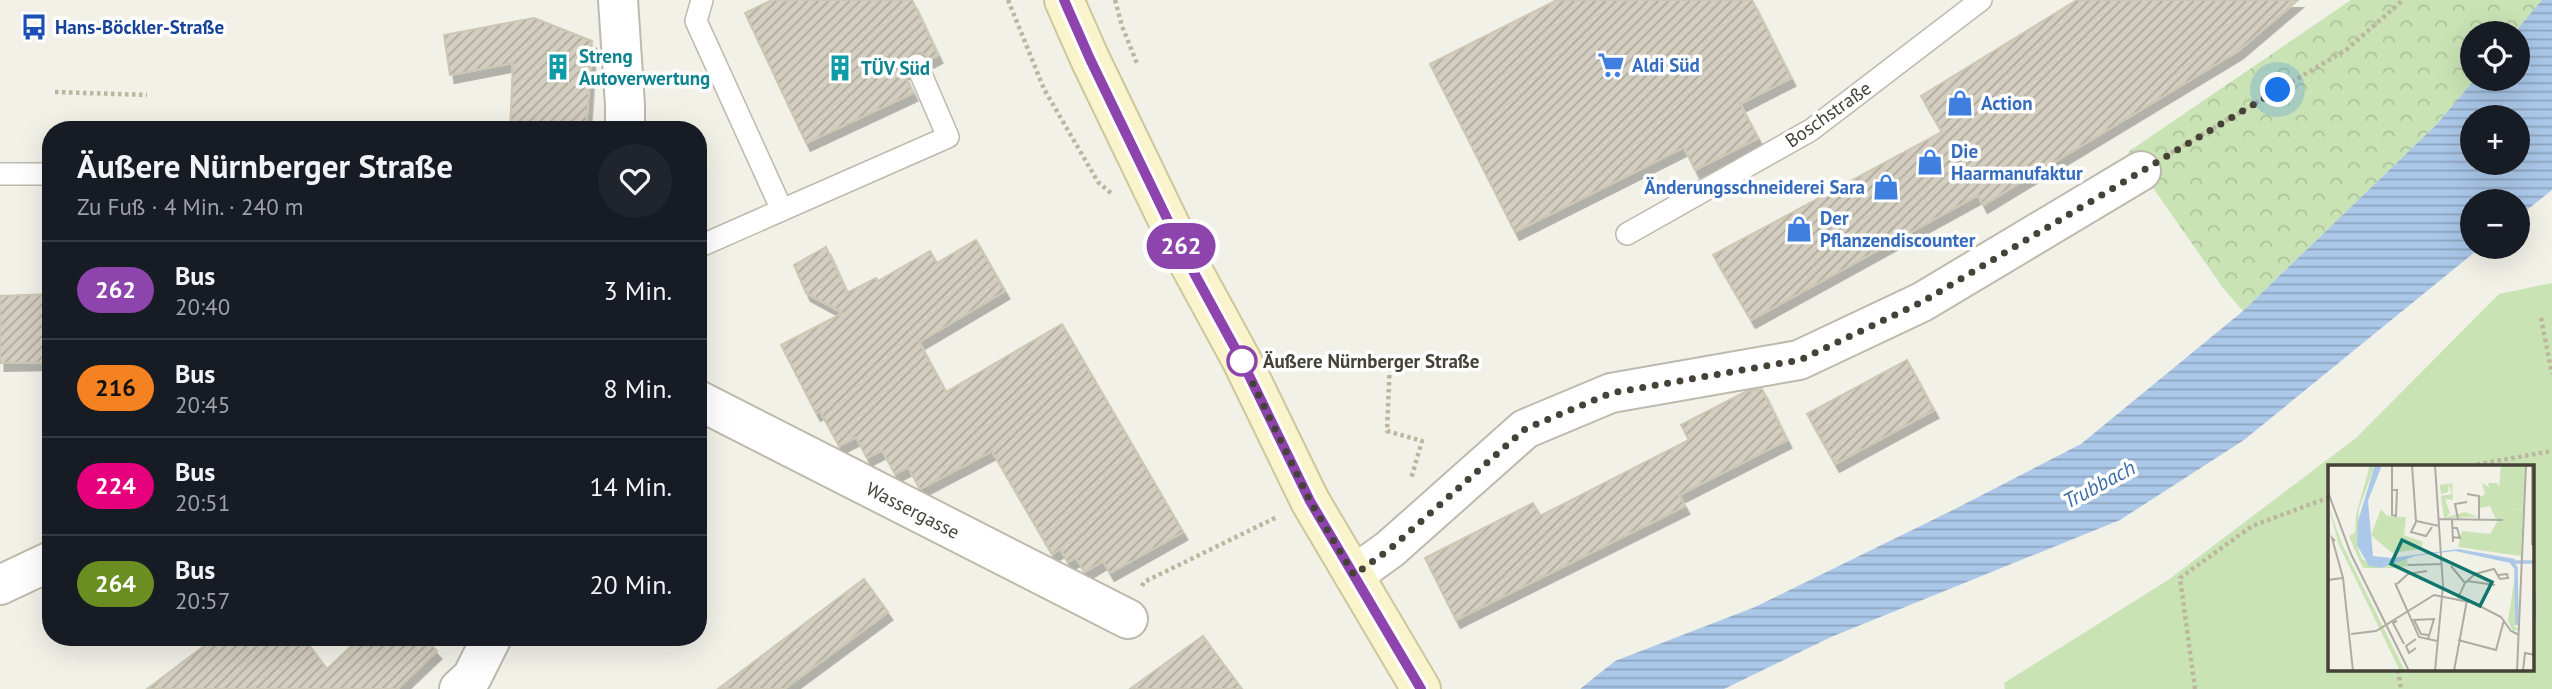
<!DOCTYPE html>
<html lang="de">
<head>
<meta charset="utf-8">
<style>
	body { margin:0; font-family:"PT Sans",sans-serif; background:#20242c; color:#f1f3f6; height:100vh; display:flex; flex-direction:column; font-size:26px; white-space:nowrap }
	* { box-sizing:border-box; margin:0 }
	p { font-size:23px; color:#9ea1a6 }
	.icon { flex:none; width:38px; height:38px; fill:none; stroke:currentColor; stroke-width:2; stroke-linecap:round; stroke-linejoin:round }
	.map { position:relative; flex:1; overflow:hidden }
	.panel { position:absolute; left:42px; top:121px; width:665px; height:525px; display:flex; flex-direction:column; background:#171b24; border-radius:28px; box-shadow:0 7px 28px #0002 }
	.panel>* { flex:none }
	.badge { padding:0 14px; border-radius:23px; font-size:24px; line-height:46px }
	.buttons { position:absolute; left:2460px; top:21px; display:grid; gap:14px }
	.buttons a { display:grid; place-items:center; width:70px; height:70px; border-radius:50%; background:#171b24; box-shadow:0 7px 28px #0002; font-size:35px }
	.you { position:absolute; width:35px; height:35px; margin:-18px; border:5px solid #fff; border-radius:50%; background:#1a73e8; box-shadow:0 0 0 10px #1a73e833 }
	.map>.badge { position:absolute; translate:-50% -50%; box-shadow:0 0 0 4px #fff }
	.round { display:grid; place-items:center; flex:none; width:74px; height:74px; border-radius:37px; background:#20242c }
	.headline { display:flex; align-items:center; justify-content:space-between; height:119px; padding:0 35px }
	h1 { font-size:33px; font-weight:700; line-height:52px }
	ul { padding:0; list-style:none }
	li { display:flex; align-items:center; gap:21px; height:98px; padding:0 35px; border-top:2px solid #363941 }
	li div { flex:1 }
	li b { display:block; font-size:26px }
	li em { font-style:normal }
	li .badge { min-width:77px; font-weight:700; text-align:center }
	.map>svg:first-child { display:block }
	.forest { fill:url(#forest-crowns) }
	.green { fill:#c9e3b5; fill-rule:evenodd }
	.water { fill:url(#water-rules); fill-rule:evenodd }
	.building { fill:url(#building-hatch); stroke:#cdc6b3; stroke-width:2; filter:url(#shadow) }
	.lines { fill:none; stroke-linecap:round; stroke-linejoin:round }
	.service-casing { stroke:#bdb9ac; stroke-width:24 }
	.minor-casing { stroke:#bdb9ac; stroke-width:42 }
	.secondary-casing { stroke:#cec69c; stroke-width:42 }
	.path { stroke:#bdb69f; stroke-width:4.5; stroke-dasharray:3.5 3.5; stroke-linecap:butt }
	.service { stroke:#fff; stroke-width:21 }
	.minor { stroke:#fff; stroke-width:38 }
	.secondary { stroke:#f9f4cc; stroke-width:38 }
	.line-casing { stroke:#fff; stroke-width:16 }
	.line { stroke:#8e44ad; stroke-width:10 }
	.walk { stroke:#454238; stroke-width:7; stroke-dasharray:0 12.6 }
	.stop-dot { fill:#fff; stroke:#8e44ad; stroke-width:3.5 }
	.labels { text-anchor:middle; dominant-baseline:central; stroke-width:7; stroke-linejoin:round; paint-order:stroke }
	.transit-label { font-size:19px; font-weight:bold; fill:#164399; stroke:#fff; text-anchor:start }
	.culture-label { font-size:19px; font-weight:bold; fill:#0d838f; stroke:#fff; text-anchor:start }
	.shop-label { font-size:19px; font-weight:bold; fill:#366cbe; stroke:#fff; text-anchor:start }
	.street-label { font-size:19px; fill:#454238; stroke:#fff }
	.stop-label { font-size:19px; font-weight:bold; fill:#454238; stroke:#fff; text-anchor:start }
	.water-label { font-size:21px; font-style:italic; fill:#3b6ca6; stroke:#fff }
	.inset-river { fill:none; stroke:#abc8e9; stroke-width:3.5 }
	.inset-road { fill:none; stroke:#adaba2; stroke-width:2 }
	.view { fill:#0f766e; fill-opacity:0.15; stroke:#0f766e; stroke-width:3.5 }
	.inset-edge { fill:none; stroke:#454238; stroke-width:3.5 }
</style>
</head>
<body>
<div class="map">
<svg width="2552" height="689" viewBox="0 0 2552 689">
	<defs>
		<pattern id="forest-crowns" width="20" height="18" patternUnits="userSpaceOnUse" patternTransform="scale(1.75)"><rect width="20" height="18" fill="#c9e3b5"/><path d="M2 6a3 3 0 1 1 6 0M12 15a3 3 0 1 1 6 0" fill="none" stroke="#aec49c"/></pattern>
		<pattern id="water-rules" width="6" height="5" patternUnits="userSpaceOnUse" patternTransform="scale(1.75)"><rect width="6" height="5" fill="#abc8e9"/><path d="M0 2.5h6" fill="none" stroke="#8da4be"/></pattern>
		<pattern id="building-hatch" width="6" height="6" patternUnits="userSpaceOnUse" patternTransform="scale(1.75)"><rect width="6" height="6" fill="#d3cebf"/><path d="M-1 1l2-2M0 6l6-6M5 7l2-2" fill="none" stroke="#ada99c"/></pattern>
		<filter id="shadow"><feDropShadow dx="4.5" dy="8" stdDeviation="0" flood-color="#0004"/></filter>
	</defs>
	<rect width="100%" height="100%" fill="#f2f1e8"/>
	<path class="forest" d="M2351 0H2542L2514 33H2473V79H2475L2437 124 2243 311 2223 288 2128 152Z"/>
	<path class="green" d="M2552 283V689H2005L2004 683 2168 580 2356 438 2499 294ZM2330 467H2533V670H2330Z"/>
	<path class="water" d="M2542 0H2552V190L2518 217V201H2473V247H2481L2244 440 2120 520 1831 637 1724 689H1580L1615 661 1755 607 1951 511 2081 444 2243 311 2437 124 2475 79H2518V33H2514ZM2473 117H2518V163H2473Z"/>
	<g class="building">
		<path d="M772 0H912L938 55 929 60 924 54 918 52 906 58 905 71 903 72 913 93 806 143 745 13Z"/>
		<path d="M1557 0H1752L1791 78 1740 104 1758 138 1695 170 1684 147 1515 232 1430 64Z"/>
		<path d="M2077 0H2298L2238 51 1983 205 1978 195 1751 320 1713 255 1942 132 1921 96Z"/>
		<path d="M534 18 592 41 586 130H510L513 63 450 75 444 35Z"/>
		<path d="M976 240 1005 291 919 342 946 392 1062 324 1183 532 1110 573 1103 561 1085 572 1076 558 1068 562 1060 549 1052 554 992 451 920 489 908 467 895 474 882 450 867 458 856 437 839 446 820 411 816 413 781 345 843 313 806 293 794 265 826 247 847 293 876 278 878 281 930 251 937 263Z"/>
		<path d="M51 294V362L0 363V296Z"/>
		<path d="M1907 360 1934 410 1835 464 1807 414Z"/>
		<path d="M1762 389 1787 440 1679 495 1685 506 1456 620 1425 558 1533 503 1540 516 1689 440 1681 425 1747 391Z"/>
		<path d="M864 579 888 612 784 689H718Z"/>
		<path d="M1203 636 1242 689H1130Z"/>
		<path d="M216 637H303L327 669 361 637H424L437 651 397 689H147Z"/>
	</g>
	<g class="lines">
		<g class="service-casing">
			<g id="service">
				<path d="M0 174H51"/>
				<path d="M782 210 948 137 917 65"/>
				<path d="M1627 234 1811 130 1981 0"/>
				<path d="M698 247 782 210 696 21 702 0"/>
			</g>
		</g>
		<g class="minor-casing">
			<g id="minor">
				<path d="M618 0 625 105V130"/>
				<path d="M698 400 1128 619"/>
				<path d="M1354 575 1390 549 1525 429 1611 393 1799 360 1922 302 2141 171"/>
				<path d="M0 585 51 561"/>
				<path d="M459 689 472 677 492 637"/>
			</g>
		</g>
		<g class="secondary-casing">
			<path id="secondary" d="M1064 0 1090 59 1187 260 1242 361 1310 501 1421 689"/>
		</g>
		<g class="path">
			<path d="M1008 0 1044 89 1098 182 1113 195"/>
			<path d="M1115 0 1122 26 1138 66"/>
			<path d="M55 92 147 95"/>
			<path d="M2171 153 2346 50 2403 0"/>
			<path d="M2541 318 2552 374"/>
			<path d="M1390 361 1387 431 1422 441 1411 479"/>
			<path d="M2463 467 2552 451"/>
			<path d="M1142 586 1144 582 1277 517"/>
			<path d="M2398 670 2401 689"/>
			<path d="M2195 689 2180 578 2252 526 2330 497"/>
		</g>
		<use href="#service" class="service"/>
		<use href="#minor" class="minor"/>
		<use href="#secondary" class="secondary"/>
	</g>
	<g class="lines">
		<g class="line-casing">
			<path id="line" d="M1064 0 1090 59 1187 260 1242 361 1310 501 1421 689"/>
		</g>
		<use href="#line" class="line"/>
		<path class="walk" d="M1242 361 1310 501 1354 575 1390 549 1525 429 1611 393 1800 360 1922 302 2278 90"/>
	</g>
	<defs>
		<g id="bus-bare" transform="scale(2.1)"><path d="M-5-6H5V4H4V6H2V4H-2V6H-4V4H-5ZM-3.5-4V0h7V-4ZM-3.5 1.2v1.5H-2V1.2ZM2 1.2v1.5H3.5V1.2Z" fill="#1a4fb4" stroke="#fff" stroke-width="2.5" paint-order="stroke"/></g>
		<g id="supermarket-bare" transform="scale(2.1)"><path d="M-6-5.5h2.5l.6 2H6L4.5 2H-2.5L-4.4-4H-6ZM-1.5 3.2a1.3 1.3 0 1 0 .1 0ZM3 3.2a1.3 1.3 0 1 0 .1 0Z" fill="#3f7fe0" stroke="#fff" stroke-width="2.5" paint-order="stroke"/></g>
		<g id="building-bare" transform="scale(2.1)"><path d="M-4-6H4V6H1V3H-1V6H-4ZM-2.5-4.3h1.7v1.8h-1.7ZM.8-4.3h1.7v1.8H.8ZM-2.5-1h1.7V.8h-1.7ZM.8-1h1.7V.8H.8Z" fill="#0f9aa8" stroke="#fff" stroke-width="2.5" paint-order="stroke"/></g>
		<g id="shop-bare" transform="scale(2.1)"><path d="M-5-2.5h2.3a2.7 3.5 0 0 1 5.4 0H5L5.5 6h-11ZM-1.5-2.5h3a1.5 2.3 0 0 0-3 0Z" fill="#3f7fe0" stroke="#fff" stroke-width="2.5" paint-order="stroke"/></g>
	</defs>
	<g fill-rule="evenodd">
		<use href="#bus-bare" x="34" y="27"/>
		<use href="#supermarket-bare" x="1611" y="65"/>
		<use href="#building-bare" x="558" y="67"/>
		<use href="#building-bare" x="840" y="68"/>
		<use href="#shop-bare" x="1960" y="103"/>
		<use href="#shop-bare" x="1930" y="162"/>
		<use href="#shop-bare" x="1886" y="187"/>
		<use href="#shop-bare" x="1799" y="229"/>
	</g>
	<circle class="stop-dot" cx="1242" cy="361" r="14"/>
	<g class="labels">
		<g class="transit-label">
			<text x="55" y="27">Hans-Böckler-Straße</text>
		</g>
		<g class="culture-label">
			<text x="579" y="56">Streng<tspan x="579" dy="22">Autoverwertung</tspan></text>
			<text x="861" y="68">TÜV Süd</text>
		</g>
		<g class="shop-label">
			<text x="1632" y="65">Aldi Süd</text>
			<text x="1981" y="103">Action</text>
			<text x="1951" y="151">Die<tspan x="1951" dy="22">Haarmanufaktur</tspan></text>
			<text x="1865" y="187" text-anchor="end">Änderungsschneiderei Sara</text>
			<text x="1820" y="218">Der<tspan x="1820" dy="22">Pflanzendiscounter</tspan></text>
		</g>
		<g class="street-label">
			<text transform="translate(1828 114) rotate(-35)">Boschstraße</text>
			<text transform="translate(913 510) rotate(27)">Wassergasse</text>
		</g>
		<g class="stop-label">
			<text x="1263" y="361">Äußere Nürnberger Straße</text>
		</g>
		<g class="water-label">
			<text transform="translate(2099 484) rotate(-28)">Trubbach</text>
		</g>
	</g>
	<g transform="translate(2328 465)">
		<rect width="206" height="206" fill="#f2f1e8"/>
		<path d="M124 18 125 35 117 34 122 48 118 52 137 47 150 52 116 53 113 31 124 29 121 19 120 27 113 29 112 20ZM160 18H169L172 23H196L195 45 169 43ZM0 40 14 79 77 206H72L11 80ZM188 104 190 157 186 161 191 164 185 166 180 156Z" fill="#c9e3b5"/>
		<path d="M42 0H47L31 44 29 81 34 94 53 103 79 93 80 101 66 103H35L28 88 21 71 27 68 28 50Z" fill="#c9e3b5"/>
		<path d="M173 0H197L196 23H171ZM154 18 168 26 169 43 195 45 193 91 130 82 134 66 162 69 169 57 162 41 152 43V32L157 29ZM53 44 59 51 78 52 76 70 95 77 93 84 64 88 43 70Z" fill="#c9e3b5"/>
		<path d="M47 0H54L40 36 45 91 64 93 130 84 187 94V99L127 86 87 91 53 103 41 101 29 80 30 56Z" fill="#abc8e9"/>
		<path class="inset-river" d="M182 97H207M184 98 188 103 189 160"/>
		<path class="inset-road" d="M64 0V50L68 51 69 25H64M84 0 88 56 111 61M107 0 115 121 107 206M204 0V80M0 27 23 89 81 206M139 29 151 31V54M110 54 175 55M124 54 125 77M130 54 127 39 139 37M88 57 83 67 98 71 104 62M124 63H129L132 73 124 72M7 76 4 73 15 113M80 100 114 99M123 101 137 118 130 133M0 115 15 113 25 206M139 116 167 120M67 118 91 172 109 176M137 118 147 109 166 104 172 114 180 113 179 109 170 110M69 119 80 109 99 106M207 129V154M69 156 65 158 76 179M23 169 48 166 106 130 146 138 173 152 183 166 191 170M88 174 78 181 81 188 88 183M100 174 106 154 86 155 93 169 101 170M130 175 168 185 176 155M126 206 139 135M189 206 198 0M195 206 197 188 207 190"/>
		<path class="view" d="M74 75 164 117 152 141 63 99Z"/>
		<rect width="206" height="206" class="inset-edge"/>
	</g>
</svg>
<div class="buttons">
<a><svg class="icon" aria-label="locate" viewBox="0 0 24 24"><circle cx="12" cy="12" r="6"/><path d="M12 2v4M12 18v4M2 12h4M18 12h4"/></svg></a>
<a>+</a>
<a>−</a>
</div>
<div class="you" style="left:2278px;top:90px"></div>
<b class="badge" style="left:1181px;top:246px;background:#8e44ad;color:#fff">262</b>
<section class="panel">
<div class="headline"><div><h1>Äußere Nürnberger Straße</h1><p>Zu Fuß · 4 Min. · 240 m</p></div><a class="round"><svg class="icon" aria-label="heart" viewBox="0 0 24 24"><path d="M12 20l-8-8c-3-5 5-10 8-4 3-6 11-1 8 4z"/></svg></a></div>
<ul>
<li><span class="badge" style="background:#8e44ad;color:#fff">262</span><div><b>Bus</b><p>20:40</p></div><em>3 Min.</em></li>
<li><span class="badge" style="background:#f58220;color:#111">216</span><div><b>Bus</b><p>20:45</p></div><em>8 Min.</em></li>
<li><span class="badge" style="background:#e6007e;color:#fff">224</span><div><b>Bus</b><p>20:51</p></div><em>14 Min.</em></li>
<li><span class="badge" style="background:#6b8e23;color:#fff">264</span><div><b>Bus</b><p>20:57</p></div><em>20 Min.</em></li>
</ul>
</section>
</div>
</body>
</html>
